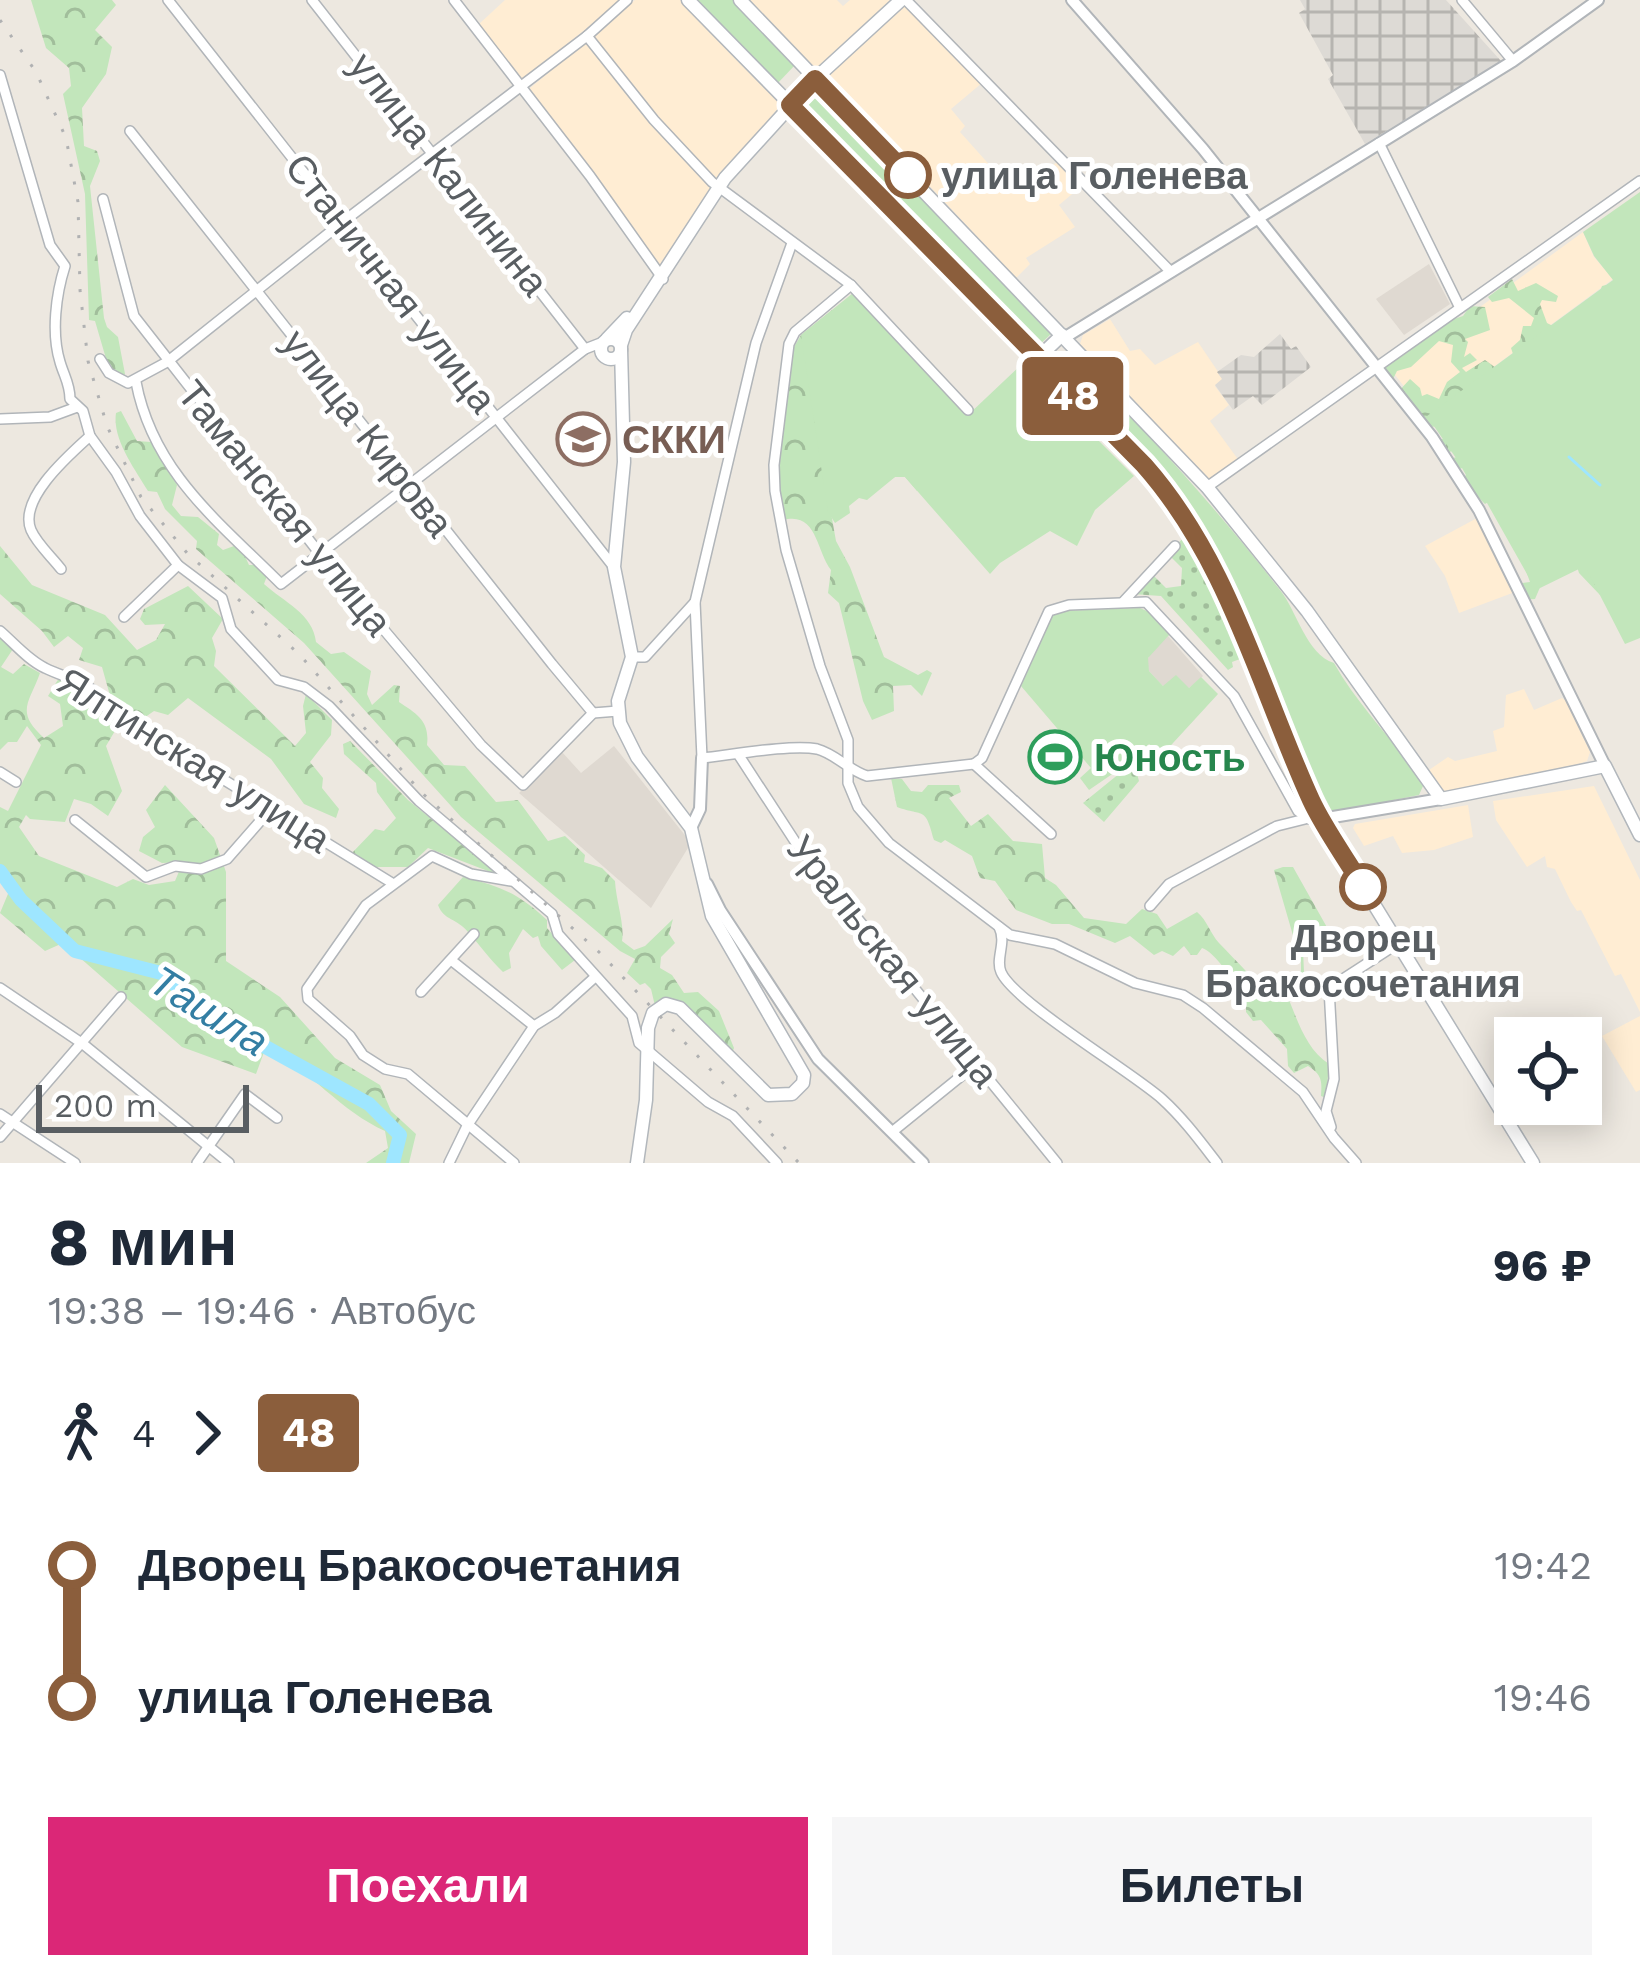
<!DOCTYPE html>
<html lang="ru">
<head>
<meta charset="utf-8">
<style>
	body { margin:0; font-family:"Work Sans",sans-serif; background:#f6f6f7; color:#1f2937; height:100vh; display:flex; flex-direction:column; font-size:45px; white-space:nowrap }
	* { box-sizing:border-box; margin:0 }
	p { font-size:39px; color:#747a83 }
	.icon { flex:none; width:66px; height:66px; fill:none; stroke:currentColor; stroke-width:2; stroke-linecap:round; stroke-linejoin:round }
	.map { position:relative; height:1163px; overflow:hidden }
	.panel { display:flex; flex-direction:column; background:#fff; flex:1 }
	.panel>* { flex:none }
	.badge { padding:0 24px; border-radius:9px; font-size:42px; line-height:78px }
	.buttons { position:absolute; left:1494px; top:1017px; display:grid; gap:24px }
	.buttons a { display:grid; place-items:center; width:108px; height:108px; border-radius:0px; background:#fff; box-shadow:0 6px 30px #0003; font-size:60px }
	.scale { position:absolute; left:36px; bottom:30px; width:213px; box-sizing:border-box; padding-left:12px; border:6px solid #595e62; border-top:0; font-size:33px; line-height:42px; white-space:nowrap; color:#595e62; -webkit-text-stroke:9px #fff; paint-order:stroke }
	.map>.badge { position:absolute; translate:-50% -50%; box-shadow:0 0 0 6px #fff }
	.legs { display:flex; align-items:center; gap:18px; height:132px; padding:0 48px; font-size:39px }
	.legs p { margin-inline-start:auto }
	.summary { display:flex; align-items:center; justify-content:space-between; height:204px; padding:0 48px }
	h1 { font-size:66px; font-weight:700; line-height:90px }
	.button { display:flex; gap:24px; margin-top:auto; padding:24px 48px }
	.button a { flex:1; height:138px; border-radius:0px; background:#db2777; color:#fff; font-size:48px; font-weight:700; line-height:138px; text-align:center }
	.button a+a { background:#f6f6f7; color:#1f2937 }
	ul { padding:0 48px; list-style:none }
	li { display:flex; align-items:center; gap:42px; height:132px; font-size:45px }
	li i { display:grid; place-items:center; width:18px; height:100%; margin:0 15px; background:currentColor }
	li i::after { content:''; width:30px; height:30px; margin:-15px; border:9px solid; border-radius:50%; background:#fff }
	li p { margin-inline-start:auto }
	li:first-child i { background:linear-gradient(#0000 50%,currentColor 0) }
	li:last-child i { background:linear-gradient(currentColor 50%,#0000 0) }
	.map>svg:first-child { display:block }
	.commercial { fill:#ffedd3 }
	.industrial { fill:url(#industrial-grid) }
	.education { fill:#dfd9d1 }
	.grass { fill:url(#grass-dots) }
	.forest { fill:url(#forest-crowns) }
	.park { fill:#c2e6bb }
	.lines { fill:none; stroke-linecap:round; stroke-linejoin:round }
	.stream { stroke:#9ee6ff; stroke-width:3 }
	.river { stroke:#9ee6ff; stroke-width:14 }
	.minor-casing { stroke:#b1b5b9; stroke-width:12 }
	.tertiary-casing { stroke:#b1b5b9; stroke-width:14 }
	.secondary-casing { stroke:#b2b7bc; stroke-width:15 }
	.minor { stroke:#fff; stroke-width:9 }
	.tertiary { stroke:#fff; stroke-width:10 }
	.secondary { stroke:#fff; stroke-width:12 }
	.rail { stroke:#b0b1b2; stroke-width:3; stroke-dasharray:3 15; stroke-linecap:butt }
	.line-1-casing { stroke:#fff; stroke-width:27 }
	.line-1 { stroke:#8b5e3c; stroke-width:18 }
	.stop-1-dot { fill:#fff; stroke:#8b5e3c; stroke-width:6 }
	.labels { text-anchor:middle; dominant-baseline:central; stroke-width:10; stroke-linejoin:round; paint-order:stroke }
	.street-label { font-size:39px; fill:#595e62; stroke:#fff }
	.stop-label { font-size:39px; font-weight:bold; fill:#595e62; stroke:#fff; text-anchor:start }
	.education-label { font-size:39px; font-weight:bold; fill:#785e54; stroke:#fff; text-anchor:start }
	.leisure-label { font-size:39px; font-weight:bold; fill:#27864d; stroke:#fff; text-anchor:start }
	.water-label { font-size:42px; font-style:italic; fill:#337ea3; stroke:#fff }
</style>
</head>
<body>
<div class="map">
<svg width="1640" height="1163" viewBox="0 0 1640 1163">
	<defs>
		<pattern id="industrial-grid" width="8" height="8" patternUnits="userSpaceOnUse" patternTransform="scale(3)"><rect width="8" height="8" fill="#dddad5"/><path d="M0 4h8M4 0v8" fill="none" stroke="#b6b4b0"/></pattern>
		<pattern id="grass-dots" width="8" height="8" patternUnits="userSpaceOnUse" patternTransform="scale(3)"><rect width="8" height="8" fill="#c2e6bb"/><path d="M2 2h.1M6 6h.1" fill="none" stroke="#a1be9b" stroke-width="1.8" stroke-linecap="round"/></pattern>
		<pattern id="forest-crowns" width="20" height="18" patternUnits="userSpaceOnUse" patternTransform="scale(3)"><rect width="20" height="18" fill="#c2e6bb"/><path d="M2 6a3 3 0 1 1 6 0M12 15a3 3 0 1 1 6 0" fill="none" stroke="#a1be9b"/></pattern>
	</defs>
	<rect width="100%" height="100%" fill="#ede8e0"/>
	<g class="commercial">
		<path d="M505 0H622L521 81 478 25Z"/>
		<path d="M635 0H680L781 105 718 179 680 146 711 186 712 194 662 270 529 89Z"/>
		<path d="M744 0H837L843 6 850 0H894L815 72Z"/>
		<path d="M906 5 982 83 951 109 965 126 960 132 1012 190 1022 192 1058 161 1083 185 1059 205 1075 227 1026 258 1030 264 1016 278 827 77Z"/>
		<path d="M1583 232 1594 257 1613 279 1427 416 1392 371Z"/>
		<path d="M1110 319 1130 351 1140 349 1155 365 1198 342 1223 379 1215 386 1229 405 1210 421 1240 462 1210 481 1080 344 1083 335Z"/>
		<path d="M1479 517 1515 592 1459 613 1445 576 1425 546Z"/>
		<path d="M1524 689 1534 710 1562 698 1566 701 1590 752 1587 761 1559 771 1447 793 1443 790 1429 770 1448 757 1455 761 1497 751 1493 731 1504 727 1506 695Z"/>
		<path d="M1594 786 1640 880V1012L1621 974 1615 976 1581 910 1577 911 1571 902 1555 869 1547 867 1545 856 1527 867 1496 820 1493 801Z"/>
		<path d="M1468 805 1473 837 1434 850 1402 853 1393 836 1364 846 1353 828 1355 824Z"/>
		<path d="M1640 1016V1090L1636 1092 1602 1036Z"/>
	</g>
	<g class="industrial">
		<path d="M1300 0H1446L1501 61 1365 144 1328 79 1333 75 1299 13 1305 9Z"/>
		<path d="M1280 334 1291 349 1296 346 1311 367 1262 405 1253 396 1233 410 1215 385 1222 379 1217 372 1241 355 1254 357Z"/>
	</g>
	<g class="education">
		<path d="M1429 264 1450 304 1404 335 1376 299Z"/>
		<path d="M1168 636 1203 676 1189 688 1163 686 1149 671 1147 661 1150 653Z"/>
		<path d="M614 746 691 843 651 908 519 793 562 752 581 773Z"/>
	</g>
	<g class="grass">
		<path d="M1186 535 1240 659 1232 662 1233 667 1228 670 1161 596 1132 594 1152 574 1166 588 1181 586 1182 568 1168 554Z"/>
		<path d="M1146 752 1156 761 1144 775 1140 766 1135 767 1139 781 1104 822 1083 803Z"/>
	</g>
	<g class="forest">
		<path d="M31 0H112L116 5 95 30 112 47 106 74 82 108 84 146 97 151 100 161 90 186 104 318 107 327 118 337 125 374 120 379 107 362 95 321 89 320 85 194 63 94 71 86 69 68 46 48Z"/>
		<path d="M1613 254 1629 260 1634 277 1640 280V381L1631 382 1619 401H1610L1598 390 1582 404 1589 418 1594 412 1601 426 1606 404 1608 412 1619 405 1625 413 1623 420 1612 426 1614 451 1619 460 1629 463 1627 472 1640 485V521L1634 519 1637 511 1634 509 1620 514 1612 502 1603 507 1619 526 1625 540 1633 538 1640 544V576L1628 568V582L1618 584 1603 575 1589 543 1602 532 1574 547H1589V561L1602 584 1610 587 1611 595H1600L1579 573 1573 554 1567 553 1540 565 1541 585 1535 599 1521 600 1515 584 1530 582 1526 571 1535 563 1530 552 1536 547 1535 537 1527 531 1529 527 1548 521 1560 507 1555 496 1561 493V485L1553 479 1549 448 1539 435 1527 453 1514 454 1479 472 1488 497 1492 496 1493 499 1485 504 1475 494 1465 493 1459 482 1466 475 1462 468 1455 471 1448 466 1449 459 1457 457 1453 451 1444 453 1432 443 1445 438 1451 445 1462 435 1452 420 1446 426 1427 427 1417 410 1398 392 1410 379 1420 388 1422 396 1427 394 1439 399 1447 382 1460 372 1451 362 1453 345 1439 341 1411 367 1397 371 1392 381 1386 382 1377 370 1383 362C1412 360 1417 337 1433 322L1440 324 1445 317 1451 320 1463 316 1470 306 1485 307 1490 330 1465 339 1468 342 1464 357 1470 353 1477 360 1462 368 1466 372 1485 360 1496 368V375L1481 385 1474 399 1479 410 1494 401H1507L1509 408 1485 426 1495 444 1501 443 1531 422 1557 415V408L1545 415 1544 408 1557 396 1540 370 1556 360 1567 346 1564 339 1551 341 1516 363 1511 348 1520 340 1523 326H1531L1534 318 1509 298 1492 302 1488 297 1512 279 1518 291 1536 283 1558 296 1556 302 1542 300 1540 304 1547 323 1553 326 1561 320 1565 323 1563 331 1585 325 1608 308 1607 323 1621 315 1629 323 1632 317 1623 301 1599 294 1602 286 1622 281 1613 272Z"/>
		<path d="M832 310 976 410 917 491 905 477H895L831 513 836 541 850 567 884 657 918 675 927 670 932 673 922 696 911 685 893 686 894 711 872 720 863 701 839 603 828 593 831 570C816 550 817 511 783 520L778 466 794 347 801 335Z"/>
		<path d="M121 411 137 441 151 442 177 485 172 505 181 516 198 517 219 534 217 545 223 550 234 546 243 552 249 565H255L267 576 264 584C284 602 313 614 316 642L331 654 344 652 371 671 367 694 372 705 394 685 400 686 399 702C417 714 430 721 427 745L444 765 465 766 496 802 518 800 548 841 565 836 585 855 584 862 602 868 615 881C616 901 625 925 622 941L634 950 645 946 673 919 669 934 675 943 661 957 660 968 672 975 684 993 698 992 719 1011 734 1048 731 1056 681 1006H655L651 989 645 983 640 985 627 973 635 959 620 951 461 817 304 643 196 549 197 541 165 509 157 492 148 491C135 469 112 439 116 413Z"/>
		<path d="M0 546 32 585 105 615 137 650 156 640 165 624 145 625 140 619 144 609 188 586 223 619 212 638 216 651 214 666 295 746 306 733 303 706 306 694 332 720 331 735 310 762 323 778 322 788 339 809 336 818 304 804 271 759 188 698 168 715 154 711 141 720 126 718 114 710 102 667 79 660 83 648 68 636 54 647 42 631 0 594Z"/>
		<path d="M0 638 13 649 1 667 13 674 24 664 40 673C29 704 15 711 44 738L63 726 60 704 48 696 59 678 67 676 99 697 122 719 106 746 122 791 108 816 91 804 74 799 65 822 30 819 26 815 19 827 39 856 117 887 133 879 149 885 175 881 183 862 162 863 139 851 143 837 155 827 146 810 165 785 214 838 226 872V961L280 997 335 1058 380 1085 391 1111 416 1134 409 1163H366L388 1148 385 1131C342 1112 308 1070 267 1044L256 1074 182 1047 63 943 45 951 0 913 10 889 0 882V807L8 811 41 745 27 726 17 742H8L0 750Z"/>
		<path d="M350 741 408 800 494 870 493 873 428 848 408 867H374L351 854 375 829 384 831 396 818 377 792 376 783 344 754 343 744Z"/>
		<path d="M891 778 902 779 911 791 922 792 928 785H959L961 792 949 798 971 826 988 814 1013 841 1042 844 1045 878 1056 885 1084 918 1126 924 1142 909 1157 914 1167 929 1197 912C1207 920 1210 933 1219 943 1238 963 1255 979 1271 1001L1289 1000C1298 1022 1307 1050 1329 1064L1326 1098 1321 1096C1322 1080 1322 1075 1308 1066L1294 1073 1288 1066 1287 1049 1261 1020 1253 1021 1246 1012V998C1237 985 1214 951 1202 948L1197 955H1191L1184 946 1173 956 1162 951 1154 955 1130 936 1115 943 1069 924H1052L1016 910 995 881 980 878 972 856 945 840 941 843 934 840C925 806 925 817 897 807Z"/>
		<path d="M1283 867H1293L1333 938 1319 946 1317 942 1303 950 1304 972 1294 985 1288 978 1301 971V963L1274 870Z"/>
		<path d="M463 877C501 887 517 892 547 920V928L575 960 562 970 541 946 538 936 533 938 523 929 509 953 511 968 503 972C489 959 480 945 468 932 457 918 444 921 438 905Z"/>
	</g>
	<g class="park">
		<path d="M694 0H733L796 64 776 85Z"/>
		<path d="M821 92 1053 332 1033 351 801 111Z"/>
		<path d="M1640 192V638L1625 644 1585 566 1536 590 1487 503 1427 416 1613 280 1594 256 1583 232Z"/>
		<path d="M853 293 968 415 1022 364 1134 476 1095 510 1077 546 1050 531 1000 563 990 574 905 477H895L867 500 859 498 849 506 850 513 835 523 828 512 801 335Z"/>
		<path d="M1083 367C1153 439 1219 511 1280 590 1297 611 1306 654 1334 663 1359 708 1397 742 1423 786L1419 795 1330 813 1320 805 1202 537 1066 385Z"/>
		<path d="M1140 608 1149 612 1170 634 1148 658 1149 671 1163 686 1176 675 1189 688 1201 677 1218 694 1162 755 1149 744 1140 755 1089 790 1080 778 1091 768 1021 686 1051 617 1061 611Z"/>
	</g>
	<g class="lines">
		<path class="stream" d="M1569 457 1600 485"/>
		<path class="river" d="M0 871 21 900 75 951 165 974 178 988 262 1045 369 1104 400 1135 393 1163"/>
		<g class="minor-casing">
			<g id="minor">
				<path d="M168 0 613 566"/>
				<path d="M312 0 585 349"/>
				<path d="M454 0 590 176 663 279"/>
				<path d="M906 0 1171 272"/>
				<path d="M1462 0 1513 61"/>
				<path d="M587 36 654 120 712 182 851 285 968 410"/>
				<path d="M0 75 50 245 65 266C56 294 51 333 60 362 64 376 70 384 70 399L83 411 90 436 116 472 140 516 178 565 222 598 231 629 278 680 304 687 329 706 419 801 552 914 558 934 632 1016 639 1043 708 1102 733 1116 777 1163"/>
				<path d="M130 131 552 664 593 713 618 711"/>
				<path d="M1379 143 1460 308"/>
				<path d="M103 199 134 316 320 554 481 745 523 785 593 713"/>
				<path d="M792 243 756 343 695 602 702 758C731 755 791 744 817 749 836 754 848 770 867 776L974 764"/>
				<path d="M851 285 795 332 789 344 774 465 775 491 786 550 820 666 848 740V783L858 807 889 843 1010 935 1055 944 1135 983 1183 995 1203 1008 1303 1092 1334 1138 1356 1163"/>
				<path d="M100 359 109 373 128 383 167 362 344 221 587 36 627 0"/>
				<path d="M136 382C153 472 219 522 281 584L585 349 603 342"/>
				<path d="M0 419 50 417 77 407"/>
				<path d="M1207 487 1640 181"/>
				<path d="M61 569C52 557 37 544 31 530 18 499 69 455 90 436"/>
				<path d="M1123 602 1175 546"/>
				<path d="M124 617 178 565"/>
				<path d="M0 631C14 643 28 660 45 668 69 680 94 681 107 708L392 883"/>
				<path d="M632 657H645L695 602"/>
				<path d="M738 754 796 843 1057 1163"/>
				<path d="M974 764 982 758 1049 611 1069 605 1146 602 1234 696 1298 811 1309 819"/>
				<path d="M974 764 1051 834"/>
				<path d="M0 772 16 782"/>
				<path d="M75 820 146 877 175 866 201 869 227 859 269 811"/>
				<path d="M511 881 471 874 432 856 366 905 307 989 308 999 350 1036 363 1055 385 1069 408 1074 514 1163"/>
				<path d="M1150 906 1169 884 1277 826 1305 819"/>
				<path d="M999 927C1007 943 995 958 1001 972 1014 1002 1132 1072 1162 1099 1183 1118 1200 1141 1217 1163"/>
				<path d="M451 960 534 1026"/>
				<path d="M0 988 83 1044 229 1163"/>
				<path d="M421 992 474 934"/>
				<path d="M0 1114 75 1163"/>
				<path d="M1331 1127 1326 1111 1334 1079 1329 988 1397 944"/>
				<path d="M892 1132 976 1064"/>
				<path d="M0 1137 121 997"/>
				<path d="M197 1163 245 1094 277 1118"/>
				<path d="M449 1163 467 1126 534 1026 555 1013 594 978"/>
			</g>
		</g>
		<g class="tertiary-casing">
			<g id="tertiary">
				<path d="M1072 0 1203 149 1432 437 1479 510 1605 766"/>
				<path d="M1064 338 1513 61 1598 0"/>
				<path d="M1321 819 1441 799"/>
				<path d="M691 828 700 809 702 758"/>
				<path d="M707 884 720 910 818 1059 923 1163"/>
			</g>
		</g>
		<g class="secondary-casing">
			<g id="secondary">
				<path d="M688 0 1144 465 1201 541 1316 810 1533 1163"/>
				<path d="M740 0 1207 487 1307 611 1441 799 1605 766 1640 835"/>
				<circle cx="611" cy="349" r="10"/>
				<path d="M607 339 627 318"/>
				<path d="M621 345 626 330 725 178 815 79 901 0"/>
				<path d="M621 349 624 462 614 567 632 657 618 701 620 723 637 757 691 828 712 916 804 1075 803 1083 792 1094 768 1095 680 1008 666 1004 653 1013 648 1028 646 1100 637 1163"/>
				<path d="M1037 359 1062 335"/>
			</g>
		</g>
		<use href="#minor" class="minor"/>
		<use href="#tertiary" class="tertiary"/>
		<use href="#secondary" class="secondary"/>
		<path class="rail" d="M0 20 36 72 66 138 78 202 80 290 88 361 107 426 141 497 187 553 299 654 421 792 600 953 799 1163"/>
	</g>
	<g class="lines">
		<g class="line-1-casing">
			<path id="line-1" d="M908 175 815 79 790 105 1144 465C1229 561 1259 686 1311 800 1325 830 1346 858 1363 887"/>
		</g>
		<use href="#line-1" class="line-1"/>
	</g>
	<defs>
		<g id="university-ring" transform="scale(2.7)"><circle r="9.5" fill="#fff" stroke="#8d6e63" stroke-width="1.5"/><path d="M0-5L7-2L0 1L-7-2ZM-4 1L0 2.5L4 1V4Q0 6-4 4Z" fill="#8d6e63"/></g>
		<g id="stadium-ring" transform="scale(2.7)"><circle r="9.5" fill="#fff" stroke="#2e9e5b" stroke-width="1.5"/><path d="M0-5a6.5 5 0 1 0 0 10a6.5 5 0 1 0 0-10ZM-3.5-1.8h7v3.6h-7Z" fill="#2e9e5b"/></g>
	</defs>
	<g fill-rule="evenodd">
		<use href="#university-ring" x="583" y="439"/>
		<use href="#stadium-ring" x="1055" y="757"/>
	</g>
	<g class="stop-1-dot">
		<circle cx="908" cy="175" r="21"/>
		<circle cx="1363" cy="887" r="21"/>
	</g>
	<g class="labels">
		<g class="street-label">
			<text transform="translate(449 174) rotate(52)">улица Калинина</text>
			<text transform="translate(391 283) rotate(52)">Станичная улица</text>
			<text transform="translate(368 433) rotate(52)">улица Кирова</text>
			<text transform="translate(285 508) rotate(51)">Таманская улица</text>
			<text transform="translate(194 760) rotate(32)">Ялтинская улица</text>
			<text transform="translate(893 961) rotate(51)">Уральская улица</text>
		</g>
		<g class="stop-label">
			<text x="941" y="175">улица Голенева</text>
			<text x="1363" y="938" text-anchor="middle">Дворец<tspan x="1363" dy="45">Бракосочетания</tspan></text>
		</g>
		<g class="education-label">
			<text x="622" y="439">СККИ</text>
		</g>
		<g class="leisure-label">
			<text x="1094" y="757">Юность</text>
		</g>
		<g class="water-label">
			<text transform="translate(209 1011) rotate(32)">Ташла</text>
		</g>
	</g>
</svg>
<div class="buttons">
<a><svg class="icon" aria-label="locate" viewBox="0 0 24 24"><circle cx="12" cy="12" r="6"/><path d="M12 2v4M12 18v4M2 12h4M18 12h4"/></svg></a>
</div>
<div class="scale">200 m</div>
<b class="badge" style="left:1073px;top:396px;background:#8b5e3c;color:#fff">48</b>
</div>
<section class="panel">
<div class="summary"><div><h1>8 мин</h1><p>19:38 – 19:46 · Автобус</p></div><b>96 ₽</b></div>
<div class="legs"><svg class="icon" aria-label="walk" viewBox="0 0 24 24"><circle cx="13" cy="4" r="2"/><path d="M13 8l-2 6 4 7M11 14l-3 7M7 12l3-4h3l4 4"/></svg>4<svg class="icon" aria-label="forward" viewBox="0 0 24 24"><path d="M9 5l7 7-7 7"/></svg><b class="badge" style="background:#8b5e3c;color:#fff">48</b></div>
<ul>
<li><i style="color:#8b5e3c"></i><b>Дворец Бракосочетания</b><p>19:42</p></li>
<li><i style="color:#8b5e3c"></i><b>улица Голенева</b><p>19:46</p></li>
</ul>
<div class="button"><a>Поехали</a><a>Билеты</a></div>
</section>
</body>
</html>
